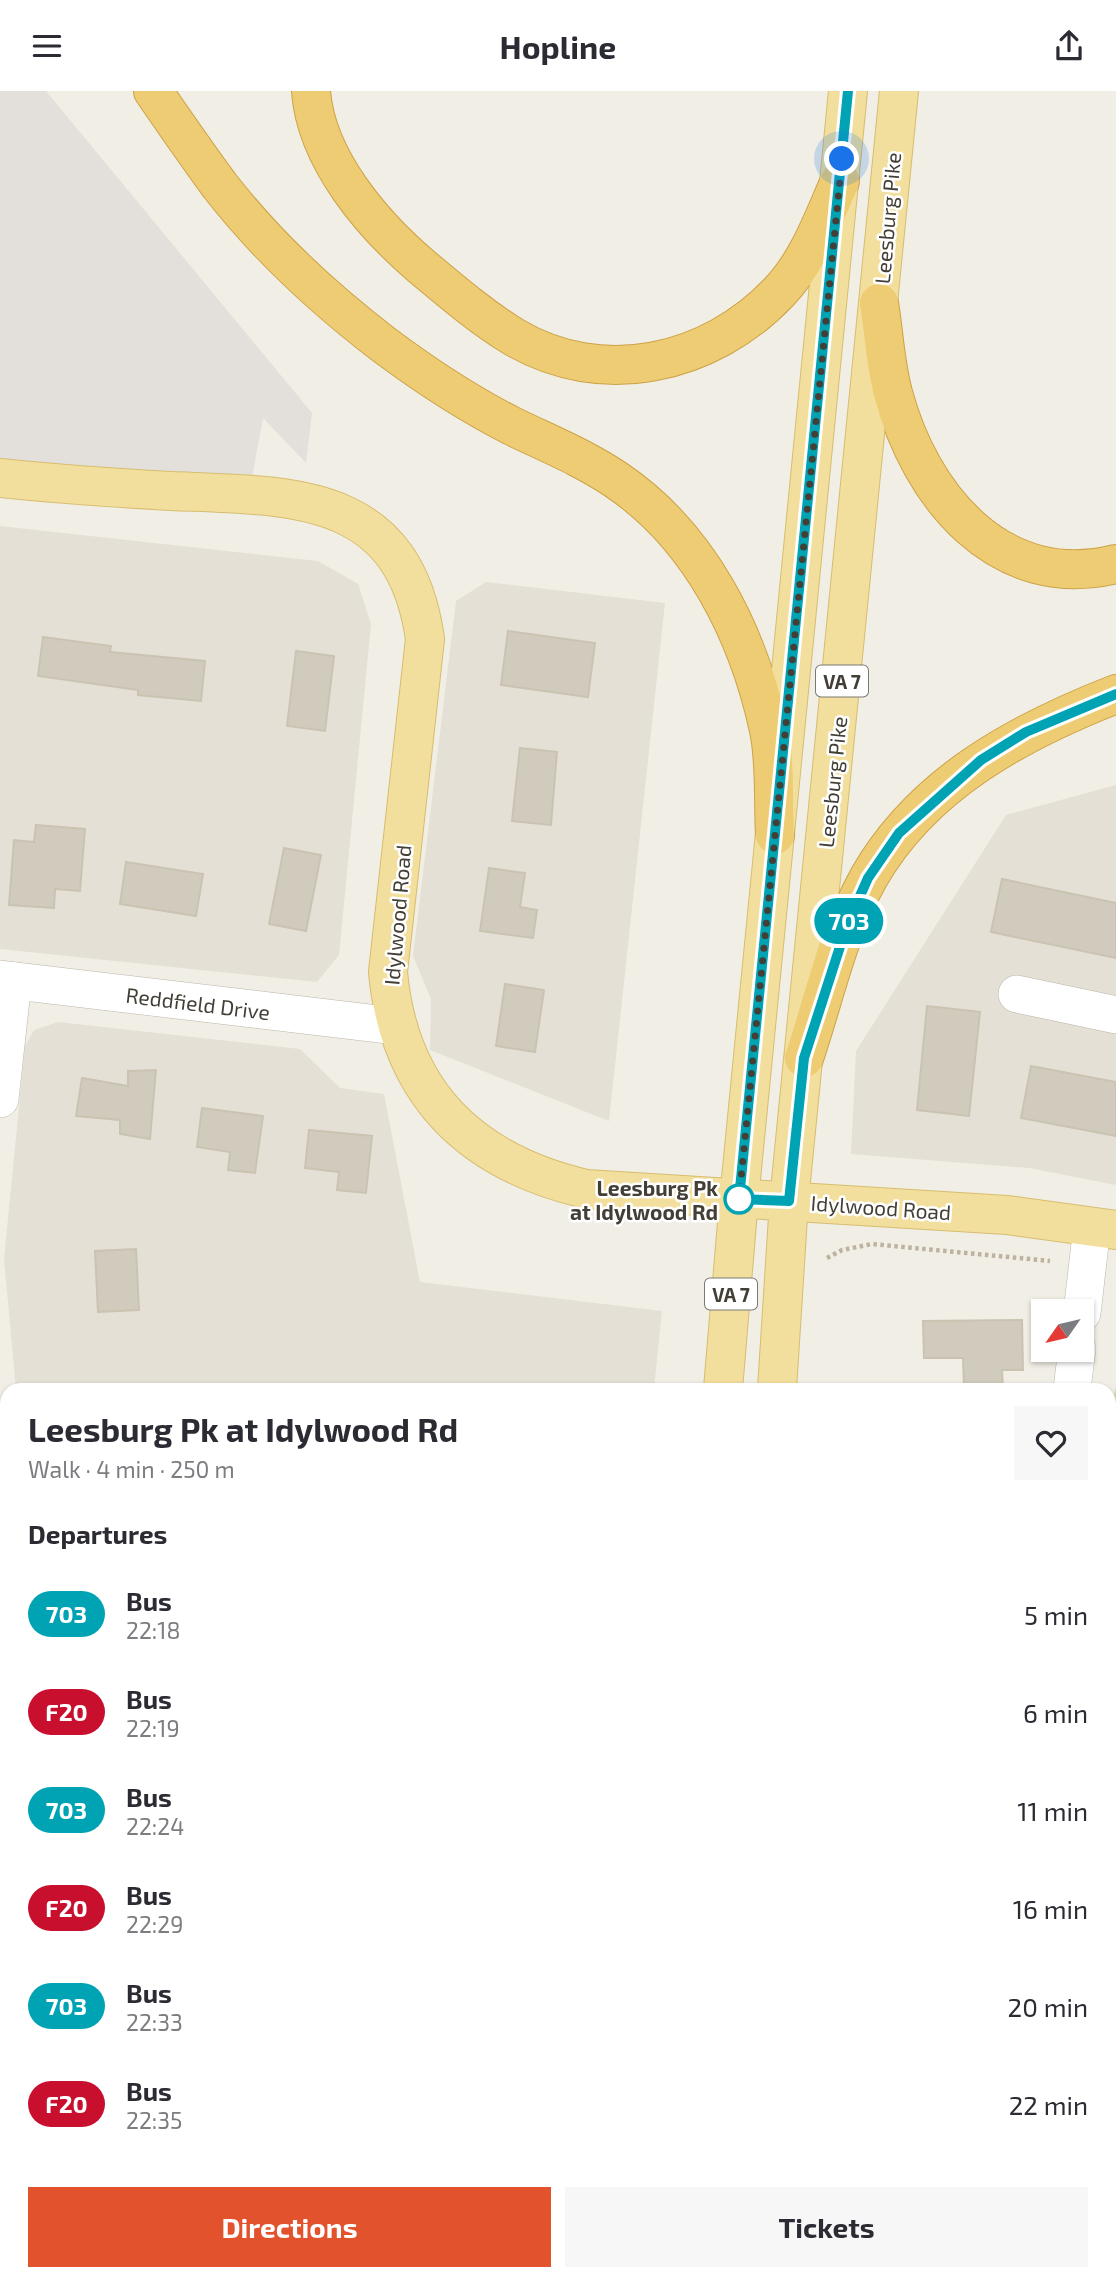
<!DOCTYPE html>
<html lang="en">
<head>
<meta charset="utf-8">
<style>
	body { margin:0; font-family:"Exo 2",sans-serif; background:#f7f7f7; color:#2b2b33; height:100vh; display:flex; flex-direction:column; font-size:26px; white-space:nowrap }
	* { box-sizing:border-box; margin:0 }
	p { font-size:23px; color:#7c7c81 }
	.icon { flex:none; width:38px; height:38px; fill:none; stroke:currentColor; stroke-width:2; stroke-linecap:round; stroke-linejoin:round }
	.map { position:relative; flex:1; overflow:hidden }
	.side { position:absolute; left:0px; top:1292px; width:1116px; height:898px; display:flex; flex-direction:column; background:#fff; border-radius:21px 21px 0 0; box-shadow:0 2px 5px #0004 }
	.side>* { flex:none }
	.badge { padding:0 14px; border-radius:23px; font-size:24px; line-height:46px }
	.needle { width:46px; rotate:236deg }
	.fabs { position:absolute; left:1031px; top:1208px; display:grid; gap:14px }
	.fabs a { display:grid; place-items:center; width:63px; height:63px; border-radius:0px; background:#fff; box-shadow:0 2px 5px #0004; font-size:35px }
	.you { position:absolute; width:35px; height:35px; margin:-18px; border:5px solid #fff; border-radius:50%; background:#1a73e8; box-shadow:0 0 0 10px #1a73e833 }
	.map>.badge { position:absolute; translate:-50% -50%; box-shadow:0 0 0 4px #fff }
	h2 { padding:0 28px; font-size:26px; line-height:63px }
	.round { display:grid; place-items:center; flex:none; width:74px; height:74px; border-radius:0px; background:#f7f7f7 }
	.summary { display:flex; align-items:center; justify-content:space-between; height:119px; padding:0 28px }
	h1 { font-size:33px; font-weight:700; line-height:52px }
	.action { display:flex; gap:14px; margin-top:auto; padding:14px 28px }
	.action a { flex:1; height:80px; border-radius:0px; background:#e2522c; color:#fff; font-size:28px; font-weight:700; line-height:80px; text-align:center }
	.action a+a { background:#f7f7f7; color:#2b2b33 }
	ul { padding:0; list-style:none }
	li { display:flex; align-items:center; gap:21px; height:98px; padding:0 28px }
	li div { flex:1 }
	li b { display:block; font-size:26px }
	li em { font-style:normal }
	li .badge { min-width:77px; font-weight:700; text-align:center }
	header { display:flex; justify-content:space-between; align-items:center; height:91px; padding:0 28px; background:#fff; font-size:32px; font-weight:700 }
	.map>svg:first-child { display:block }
	.residential { fill:#e4e0d5 }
	.industrial { fill:#e3e0db }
	.green { fill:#cae1b3 }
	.parking { fill:#e3e1de }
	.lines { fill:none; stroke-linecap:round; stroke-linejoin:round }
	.stream { stroke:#a9cae8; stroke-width:9 }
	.building { fill:#d1cbbd; stroke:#cbc3b1; stroke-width:2 }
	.minor-casing { stroke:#bbb6aa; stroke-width:38 }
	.major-casing { stroke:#d6bd6f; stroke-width:40 }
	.highway-casing { stroke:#cca246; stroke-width:40 }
	.path { stroke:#bcb29d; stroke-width:4.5; stroke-dasharray:3.5 3.5; stroke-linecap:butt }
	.minor { stroke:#fff; stroke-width:37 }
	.major { stroke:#f3df9d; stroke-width:38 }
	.highway { stroke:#eecc74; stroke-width:38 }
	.line-casing { stroke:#fff; stroke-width:16 }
	.line { stroke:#00a3b4; stroke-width:10 }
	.walk { stroke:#433f36; stroke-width:7; stroke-dasharray:0 12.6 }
	.stop-dot { fill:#fff; stroke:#00a3b4; stroke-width:3.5 }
	.labels { text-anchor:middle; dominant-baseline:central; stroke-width:5; stroke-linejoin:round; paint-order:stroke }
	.shield { fill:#fff; stroke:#7b7972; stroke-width:2 }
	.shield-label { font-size:19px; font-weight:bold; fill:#433f36 }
	.street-label { font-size:21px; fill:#433f36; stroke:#fff }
	.stop-label { font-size:21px; font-weight:bold; fill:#433f36; stroke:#fff; text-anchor:end }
</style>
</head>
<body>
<header><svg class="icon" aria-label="menu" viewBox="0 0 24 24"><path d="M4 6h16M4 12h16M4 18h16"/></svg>Hopline<svg class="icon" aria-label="share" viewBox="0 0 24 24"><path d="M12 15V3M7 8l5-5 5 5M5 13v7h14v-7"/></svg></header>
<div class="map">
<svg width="1116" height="2188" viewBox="0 0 1116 2188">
	<rect width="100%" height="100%" fill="#f1eee6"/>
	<g class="residential">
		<path d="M0 435 318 470 358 493 371 533 339 864 317 891 0 858Z"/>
		<path d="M486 491 665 512 609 1030 430 959 431 908 413 865 456 510Z"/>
		<path d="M1116 694V1094L1029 1077 851 1063 856 960 1006 724Z"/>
		<path d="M58 931 300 958 340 997 384 1003 420 1191 662 1220 654 1298H16L4 1168 25 955 34 939Z"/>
		<path d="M0 1476 7 1491V2081L0 2074Z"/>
		<path d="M1110 1909 1116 1912V2188H748V2182H1110Z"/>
		<path d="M109 2182H545V2188H115Z"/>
	</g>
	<path class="industrial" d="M0 0H46L312 322 306 372 263 327 249 403 0 374Z"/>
	<path class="green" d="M1116 1295V1912L1110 1909V1323Z"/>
	<path class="parking" d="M1110 1948 1116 1950V2188H965L966 2182H1110Z"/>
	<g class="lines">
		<g class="stream">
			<path d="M0 1824 7 1833"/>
			<path d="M415 2182 421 2188"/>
		</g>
	</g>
	<g class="building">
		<path d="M508 540 595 552 588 606 501 594Z"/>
		<path d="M43 546 111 555 110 561 205 570 201 610 138 604V599L38 585Z"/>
		<path d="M296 560 334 565 325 640 287 635Z"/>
		<path d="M520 657 557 661 551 734 512 730Z"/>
		<path d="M36 734 85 738 80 800 55 798 54 817 9 814 14 749 34 751Z"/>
		<path d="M284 757 321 764 306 840 269 833Z"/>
		<path d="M126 771 203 783 196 825 120 813Z"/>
		<path d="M489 777 525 782 520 816 537 819 533 847 480 840Z"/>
		<path d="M1002 788 1116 812V867L991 841Z"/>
		<path d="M505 893 544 899 535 961 496 955Z"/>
		<path d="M927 915 980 921 969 1025 917 1019Z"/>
		<path d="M1031 975 1116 991V1045L1021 1027Z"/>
		<path d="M156 979 150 1048 120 1043V1029L76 1025 82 987 128 995V980Z"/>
		<path d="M202 1017 263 1025 255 1082 228 1079 230 1061 197 1056Z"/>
		<path d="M309 1039 372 1045 366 1102 337 1099 339 1081 305 1077Z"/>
		<path d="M136 1158 139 1219 98 1221 95 1160Z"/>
		<path d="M1022 1229 1023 1279H1002L1003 1298H964L963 1267H924L923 1230Z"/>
	</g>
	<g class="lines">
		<g class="minor-casing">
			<g id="minor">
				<path d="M0 888 395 935"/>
				<path d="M1017 903 1116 924"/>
				<path d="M0 1008 13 890"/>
				<path d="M1082 1222 1092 1136"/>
				<path d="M1072 1298 1077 1258"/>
				<path d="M0 1341 7 1366"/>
				<path d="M0 2123 7 2130"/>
				<path d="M60 2182 66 2188"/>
				<path d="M939 2182 941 2188"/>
			</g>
		</g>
		<g class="major-casing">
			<g id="major">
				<path d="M0 387C57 393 114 397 171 400 291 405 404 399 425 548L388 881C399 1002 470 1071 586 1098L1007 1124 1116 1139"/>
				<path d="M723 1298 739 1108 848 0"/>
				<path d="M777 1298 789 1110 899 0"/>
				<path d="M649 2188 650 2182"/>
				<path d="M711 2188V2182"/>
			</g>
		</g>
		<g class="highway-casing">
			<g id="highway">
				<path d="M153 0C175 32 197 64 220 95 266 154 323 207 383 253 423 283 467 312 512 335 547 352 582 366 615 388 700 445 748 542 769 639 776 672 773 710 775 744"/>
				<path d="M311 0C316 68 372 133 421 175 451 200 481 226 514 246 602 298 710 274 779 201 808 171 823 128 840 90"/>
				<path d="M879 212C884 242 885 273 893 302 920 404 999 502 1116 473"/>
				<path d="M804 967C824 908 838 841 869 786 923 692 1019 641 1116 603"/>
			</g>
		</g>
		<g class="path">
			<path d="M827 1167 842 1159 872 1153 1050 1170"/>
			<path d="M0 1815 7 1824"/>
			<path d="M422 2182 427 2188"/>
		</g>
		<use href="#minor" class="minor"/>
		<use href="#major" class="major"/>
		<use href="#highway" class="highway"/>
	</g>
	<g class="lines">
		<g class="line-casing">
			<path id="line" d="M848 0 739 1108 789 1110 804 967 847 834 868 787 899 742 981 669 1026 641 1116 603"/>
		</g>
		<use href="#line" class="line"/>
		<path class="walk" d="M739 1108 842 68"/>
	</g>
	<circle class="stop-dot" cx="739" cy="1108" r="14"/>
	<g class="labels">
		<g class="shield">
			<rect x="816" y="574.5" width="52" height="31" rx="5"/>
			<rect x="705" y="1187.5" width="52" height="31" rx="5"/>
		</g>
		<g class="shield-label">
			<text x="842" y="590">VA 7</text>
			<text x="731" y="1203">VA 7</text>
		</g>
		<g class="street-label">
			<text transform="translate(887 127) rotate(-85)">Leesburg Pike</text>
			<text transform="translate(832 691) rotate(-84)">Leesburg Pike</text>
			<text transform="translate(397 824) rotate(-85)">Idylwood Road</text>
			<text transform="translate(198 912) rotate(7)">Reddfield Drive</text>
			<text transform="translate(881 1116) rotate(4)">Idylwood Road</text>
		</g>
		<g class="stop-label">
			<text x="718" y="1096">Leesburg Pk<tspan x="718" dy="24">at Idylwood Rd</tspan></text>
		</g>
	</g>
</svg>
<div class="fabs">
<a><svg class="needle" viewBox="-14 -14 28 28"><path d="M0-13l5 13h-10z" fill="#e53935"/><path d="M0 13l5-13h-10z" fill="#7c7c81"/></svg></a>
</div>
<div class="you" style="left:842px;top:68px"></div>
<b class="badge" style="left:849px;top:830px;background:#00a3b4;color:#fff">703</b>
<section class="side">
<div class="summary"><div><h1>Leesburg Pk at Idylwood Rd</h1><p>Walk · 4 min · 250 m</p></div><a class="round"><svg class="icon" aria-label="heart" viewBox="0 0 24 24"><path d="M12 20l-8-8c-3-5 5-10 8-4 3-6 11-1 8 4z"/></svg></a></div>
<h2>Departures</h2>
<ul>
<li><span class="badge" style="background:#00a3b4;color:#fff">703</span><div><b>Bus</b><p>22:18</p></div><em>5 min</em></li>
<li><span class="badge" style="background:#c8102e;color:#fff">F20</span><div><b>Bus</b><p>22:19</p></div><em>6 min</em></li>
<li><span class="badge" style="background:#00a3b4;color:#fff">703</span><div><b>Bus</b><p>22:24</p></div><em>11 min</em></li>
<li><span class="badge" style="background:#c8102e;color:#fff">F20</span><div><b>Bus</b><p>22:29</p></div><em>16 min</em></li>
<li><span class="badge" style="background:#00a3b4;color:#fff">703</span><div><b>Bus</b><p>22:33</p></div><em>20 min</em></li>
<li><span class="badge" style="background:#c8102e;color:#fff">F20</span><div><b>Bus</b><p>22:35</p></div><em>22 min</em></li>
</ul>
<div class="action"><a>Directions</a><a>Tickets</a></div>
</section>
</div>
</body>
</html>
